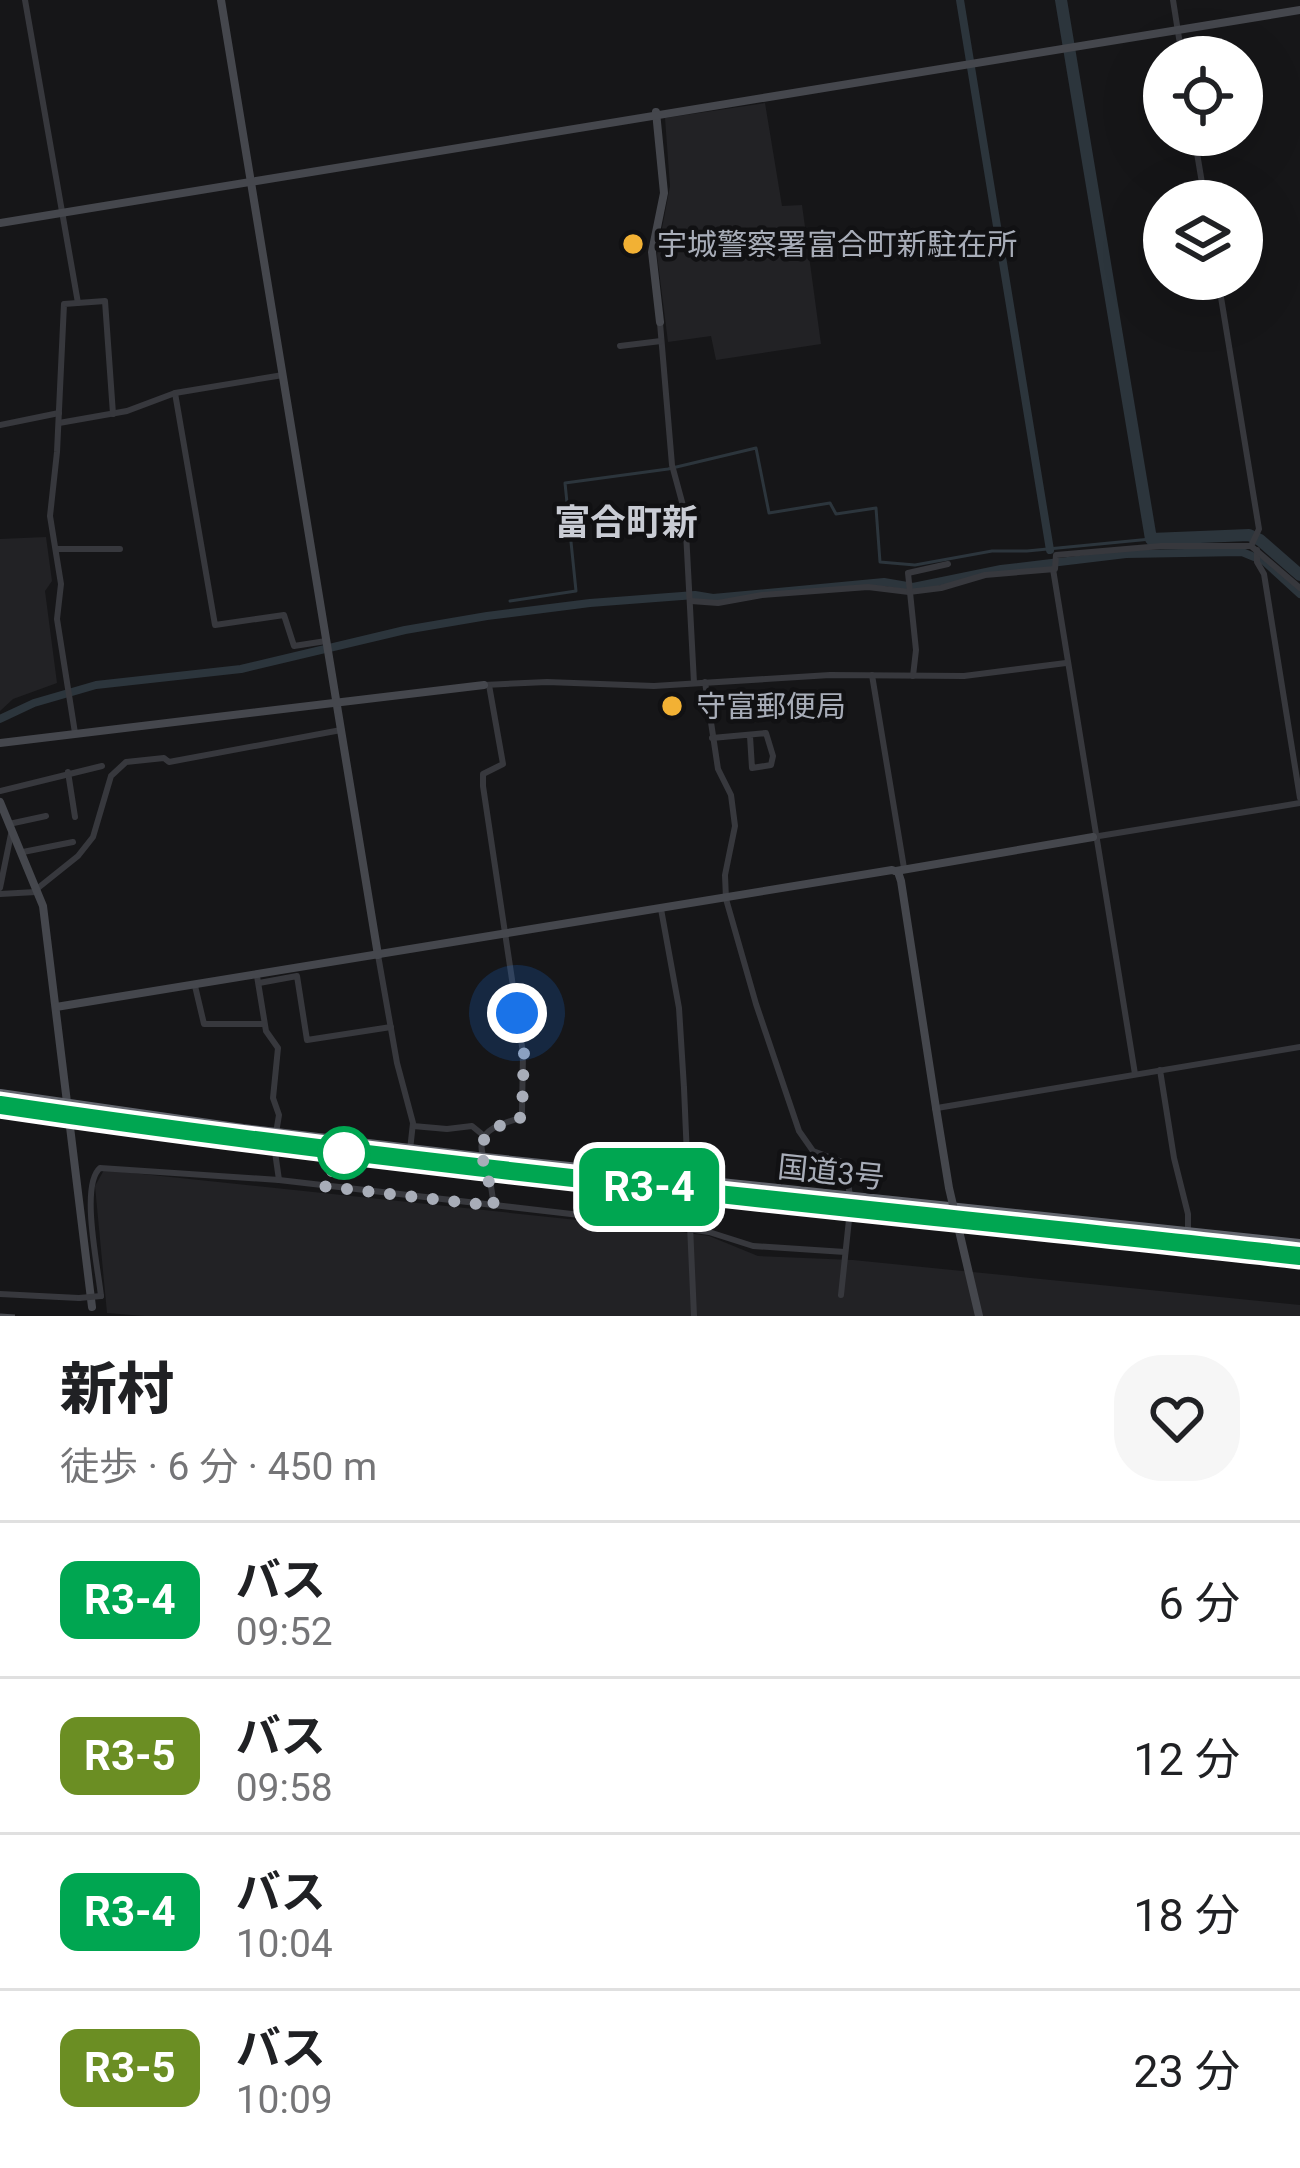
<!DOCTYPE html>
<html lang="ja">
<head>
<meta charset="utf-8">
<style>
	body { margin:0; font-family:Roboto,"Noto Sans JP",sans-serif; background:#f6f6f6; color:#202124; height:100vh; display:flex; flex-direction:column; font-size:45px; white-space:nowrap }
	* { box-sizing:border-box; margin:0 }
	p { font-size:39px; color:#757577 }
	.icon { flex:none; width:66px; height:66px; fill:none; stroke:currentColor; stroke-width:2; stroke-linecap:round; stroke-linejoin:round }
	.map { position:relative; height:1316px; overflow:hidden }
	.drawer { display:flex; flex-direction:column; background:#fff; flex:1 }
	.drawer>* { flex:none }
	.badge { padding:0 24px; border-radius:18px; font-size:42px; line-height:78px }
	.tools { position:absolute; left:1143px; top:36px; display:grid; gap:24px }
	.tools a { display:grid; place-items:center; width:120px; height:120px; border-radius:50%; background:#fff; box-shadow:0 12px 48px #0002; font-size:60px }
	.you { position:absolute; width:60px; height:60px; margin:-30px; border:9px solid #fff; border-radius:50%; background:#1a73e8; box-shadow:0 0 0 18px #1a73e833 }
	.map>.badge { position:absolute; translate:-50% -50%; box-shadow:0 0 0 6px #fff }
	.round { display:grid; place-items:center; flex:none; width:126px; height:126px; border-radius:48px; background:#f6f6f6 }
	.head { display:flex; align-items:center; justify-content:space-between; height:204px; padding:0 60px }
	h1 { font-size:57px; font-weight:800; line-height:90px }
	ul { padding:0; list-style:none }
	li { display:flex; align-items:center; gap:36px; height:156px; padding:0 60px; border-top:3px solid #e0e0e0 }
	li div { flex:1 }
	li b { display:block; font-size:45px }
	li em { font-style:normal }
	li .badge { min-width:132px; font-weight:700; text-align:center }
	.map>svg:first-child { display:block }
	.built { fill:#222225 }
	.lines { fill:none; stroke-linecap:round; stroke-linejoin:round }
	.stream { stroke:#2c353c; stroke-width:3 }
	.canal { stroke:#2c353c; stroke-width:8 }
	.river { stroke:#2c353c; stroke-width:12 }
	.street { stroke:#37383d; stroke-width:6 }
	.secondary { stroke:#45474d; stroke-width:8 }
	.highway { stroke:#63666e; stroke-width:12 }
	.rail { stroke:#4a4c52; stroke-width:3; stroke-dasharray:15 12; stroke-linecap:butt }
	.street-bridge { stroke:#37383d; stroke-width:6 }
	.secondary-bridge { stroke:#45474d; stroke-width:8 }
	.line-casing { stroke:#fff; stroke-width:27 }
	.line { stroke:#00a651; stroke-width:18 }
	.walk { stroke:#a8adb8; stroke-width:12; stroke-dasharray:0 21.6 }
	.poi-dot { fill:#f2b134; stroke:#111113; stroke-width:4.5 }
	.stop-dot { fill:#fff; stroke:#00a651; stroke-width:6 }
	.labels { text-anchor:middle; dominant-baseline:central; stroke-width:9; stroke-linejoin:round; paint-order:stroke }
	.poi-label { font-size:30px; fill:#a8adb8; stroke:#111113; text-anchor:start }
	.street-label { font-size:30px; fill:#a8adb8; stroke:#111113 }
	.quarter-label { font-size:36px; font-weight:bold; fill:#c9ccd4; stroke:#111113 }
</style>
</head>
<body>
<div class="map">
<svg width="1300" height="1316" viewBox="0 0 1300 1316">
	<rect width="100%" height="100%" fill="#161618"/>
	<g class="built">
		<path d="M765 103 782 206 802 205 821 344 716 360 711 336 668 342 657 255 670 186 665 118Z"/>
		<path d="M46 537 52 581 45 591 57 683 13 699 0 711V539Z"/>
		<path d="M104 1170 644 1227 709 1236 758 1256 853 1260 1300 1305V1316H144L107 1313 95 1186Z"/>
	</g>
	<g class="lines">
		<path class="stream" d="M510 601 576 591 565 483 668 469 756 448 769 513 830 503 836 514 876 508 880 562 915 565 992 551H1027L1151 539"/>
		<g class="canal">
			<path d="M960 0 1050 550"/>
			<path d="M0 719 34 703 96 685 241 669 405 630 487 616 590 603 695 595 713 598 884 582 913 587 1001 569 1126 554 1242 552 1264 561 1300 594"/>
		</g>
		<path class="river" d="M1061 0 1151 539 1249 535 1260 540 1300 575"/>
		<g class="street">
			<path d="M25 0 78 303"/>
			<path d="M1173 0 1182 57"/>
			<path d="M1194 135 1205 201"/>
			<path d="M1218 279 1259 529 1251 546"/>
			<path d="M660 323 672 465 685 513 694 683"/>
			<path d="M620 346 661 341"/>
			<path d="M175 393 215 625 284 615 294 646 326 641"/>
			<path d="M59 423 127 411 175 393 283 375"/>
			<path d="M0 425 59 413"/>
			<path d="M57 549H120"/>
			<path d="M1257 550V562L1264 574 1300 798"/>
			<path d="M1053 569 1135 1074"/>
			<path d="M691 601 718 603 762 595 868 587 909 592 941 588 985 575 1055 569 1056 555 1161 546H1251L1300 588"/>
			<path d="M872 675 904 868"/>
			<path d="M913 676 916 650 908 573 948 564"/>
			<path d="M705 682 718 769 731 795 735 826 725 875 726 899 756 1004 799 1131 813 1151 845 1163 850 1196"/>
			<path d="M484 685 547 682 654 686 830 675 964 676 1066 663"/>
			<path d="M75 733 57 619 61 584 50 516 57 452 64 304 105 301 113 414"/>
			<path d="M712 738 766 733 773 756 771 765 752 768 750 736"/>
			<path d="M68 772 75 817"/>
			<path d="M0 791 102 766"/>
			<path d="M9 824 46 816"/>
			<path d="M1093 837 1300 803"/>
			<path d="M23 852 73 842"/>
			<path d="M0 888 11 834"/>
			<path d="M38 888 78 856 93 837 111 776 126 762 164 758 169 762 341 730"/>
			<path d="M0 894 36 892"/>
			<path d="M661 909 679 1008 684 1088"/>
			<path d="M378 955 397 1063 413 1123 410 1150"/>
			<path d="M257 976 266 1031 278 1048 273 1098 279 1115 274 1145 279 1180"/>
			<path d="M259 983 297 976 307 1040 391 1027"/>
			<path d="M195 986 204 1024H264"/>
			<path d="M1160 1070 1174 1158 1188 1214V1231"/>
			<path d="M937 1108 1300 1047"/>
			<path d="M413 1126 447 1129 472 1126 483 1135"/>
			<path d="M485 1160C472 1132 497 1125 520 1118L522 1112 523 1053 483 786V774L503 764 489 685"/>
			<path d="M489 1173 494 1206"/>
			<path d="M640 1222 644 1190"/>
			<path d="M0 1294 79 1298"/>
			<path d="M841 1295 850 1210"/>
			<path d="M101 1296C98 1267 80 1185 100 1168L279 1180 640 1222 709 1232 753 1246 845 1252"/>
		</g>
		<g class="secondary">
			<path d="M221 0 378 955"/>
			<path d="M656 112 664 193 652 252 660 322"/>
			<path d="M0 223 1300 10"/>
			<path d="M0 743 484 685"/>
			<path d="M0 802 43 906 92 1307"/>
			<path d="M896 871 1093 837"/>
			<path d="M56 1007 892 870 898 872 901 881 936 1108"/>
		</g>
		<g class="highway">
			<path d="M0 1095 243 1130 485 1159 1300 1245"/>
			<path d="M0 1105C432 1170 866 1209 1300 1256"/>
		</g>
		<path class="rail" d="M0 1315 15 1316"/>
		<g class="street-bridge">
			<path d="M684 1088 694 1316"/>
			<path d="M79 1298 101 1296"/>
		</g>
		<path class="secondary-bridge" d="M936 1108 949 1188 979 1316"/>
	</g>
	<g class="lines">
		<g class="line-casing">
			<path id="line" d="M0 1105C432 1169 866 1208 1300 1256"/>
		</g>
		<use href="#line" class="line"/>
		<path class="walk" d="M344 1153 322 1186 494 1206C487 1157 460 1136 520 1118L522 1112 524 1053 517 1013"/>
	</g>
	<g class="poi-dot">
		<circle cx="633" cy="244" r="12"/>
		<circle cx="672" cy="706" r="12"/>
	</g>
	<circle class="stop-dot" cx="344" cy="1153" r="24"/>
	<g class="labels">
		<g class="poi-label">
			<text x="657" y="244">宇城警察署富合町新駐在所</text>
			<text x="696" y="706">守富郵便局</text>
		</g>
		<g class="street-label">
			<text transform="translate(831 1172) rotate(6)">国道3号</text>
		</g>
		<g class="quarter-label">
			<text x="626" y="523">富合町新</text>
		</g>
	</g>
</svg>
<div class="tools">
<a><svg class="icon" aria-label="locate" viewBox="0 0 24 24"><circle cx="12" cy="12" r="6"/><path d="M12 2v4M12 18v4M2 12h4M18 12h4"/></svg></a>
<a><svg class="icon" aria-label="layers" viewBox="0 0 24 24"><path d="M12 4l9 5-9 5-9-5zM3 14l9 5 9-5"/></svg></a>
</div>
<div class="you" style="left:517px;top:1013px"></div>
<b class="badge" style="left:649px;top:1187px;background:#00a651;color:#fff">R3-4</b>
</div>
<section class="drawer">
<div class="head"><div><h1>新村</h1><p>徒歩 · 6 分 · 450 m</p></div><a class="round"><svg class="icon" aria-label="heart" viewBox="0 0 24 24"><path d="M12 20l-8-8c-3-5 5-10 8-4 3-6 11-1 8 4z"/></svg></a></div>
<ul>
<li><span class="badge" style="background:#00a651;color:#fff">R3-4</span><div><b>バス</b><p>09:52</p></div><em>6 分</em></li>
<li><span class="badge" style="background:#6b8e23;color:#fff">R3-5</span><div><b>バス</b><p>09:58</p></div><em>12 分</em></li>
<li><span class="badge" style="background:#00a651;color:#fff">R3-4</span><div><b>バス</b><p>10:04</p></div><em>18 分</em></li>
<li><span class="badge" style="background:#6b8e23;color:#fff">R3-5</span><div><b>バス</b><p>10:09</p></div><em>23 分</em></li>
</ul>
</section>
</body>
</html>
